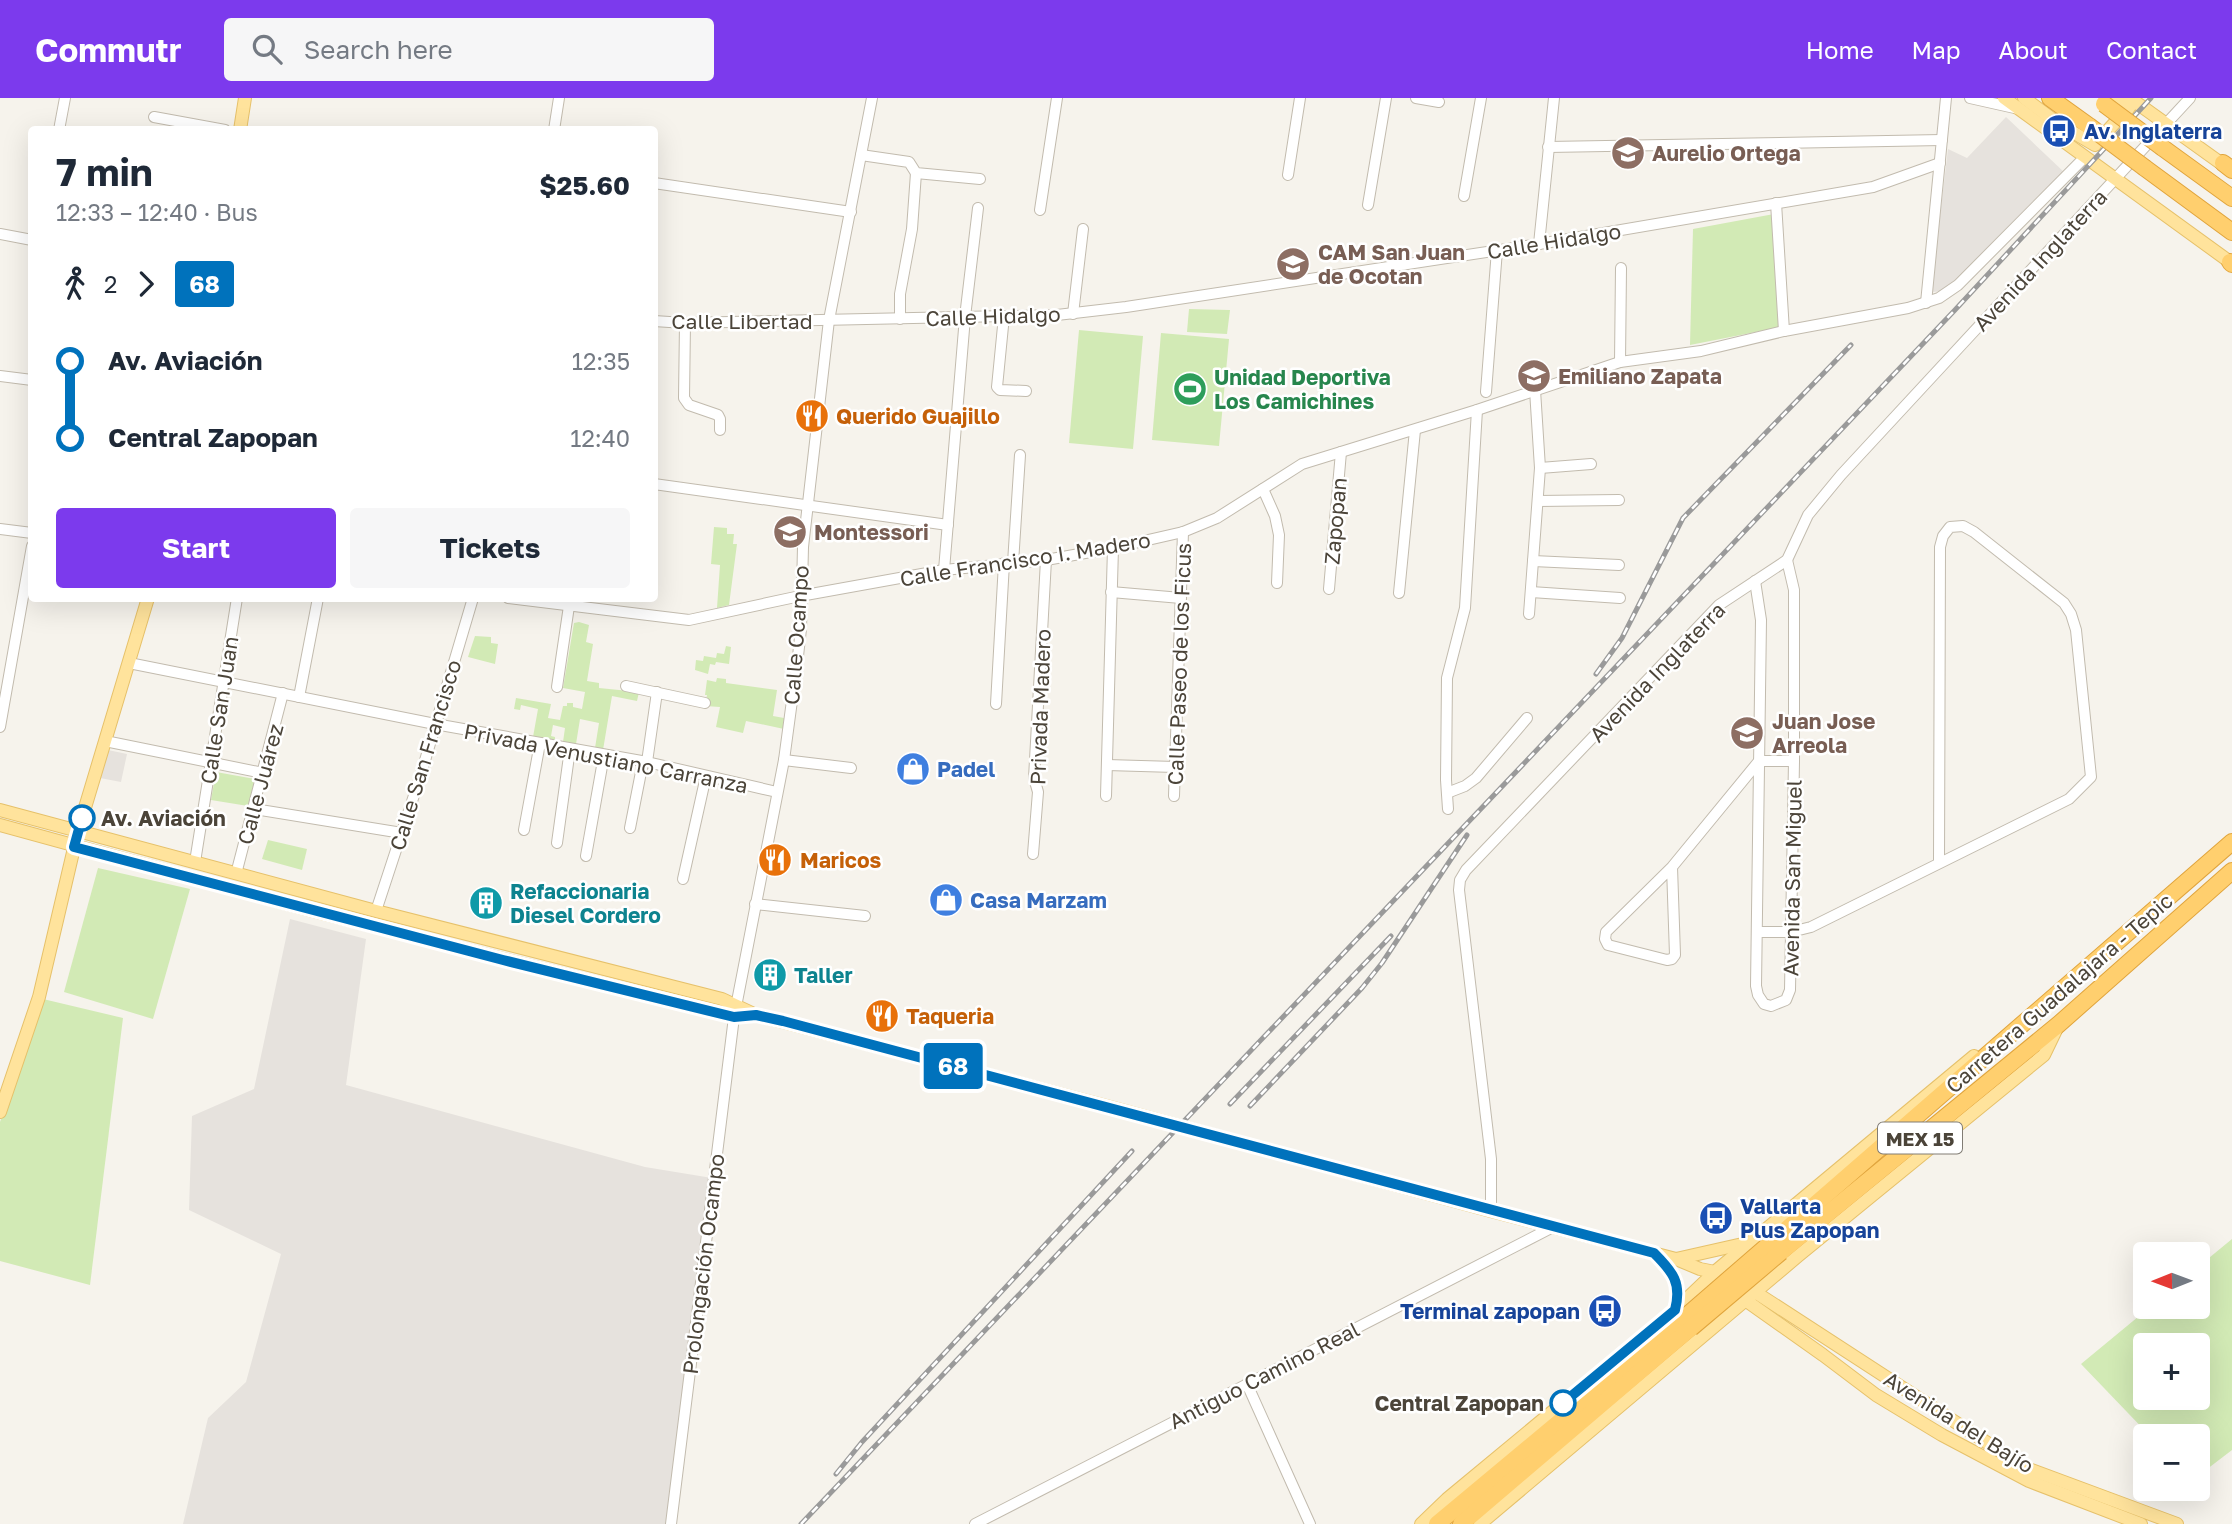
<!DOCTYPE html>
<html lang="en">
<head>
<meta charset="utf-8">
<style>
	body { margin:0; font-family:"Golos Text",sans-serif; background:#f6f6f7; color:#1f2937; height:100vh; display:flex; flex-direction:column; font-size:26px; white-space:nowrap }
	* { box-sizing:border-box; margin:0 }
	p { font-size:23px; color:#747a83 }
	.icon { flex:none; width:38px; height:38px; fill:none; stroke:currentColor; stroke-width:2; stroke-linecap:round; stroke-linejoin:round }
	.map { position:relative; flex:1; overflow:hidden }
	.drawer { position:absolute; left:28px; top:28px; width:630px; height:476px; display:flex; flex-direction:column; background:#fff; border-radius:7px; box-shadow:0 7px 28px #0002 }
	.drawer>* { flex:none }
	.badge { padding:0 14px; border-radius:5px; font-size:24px; line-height:46px }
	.needle { width:46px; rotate:269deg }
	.fabs { position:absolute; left:2133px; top:1144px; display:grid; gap:14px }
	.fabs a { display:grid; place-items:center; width:77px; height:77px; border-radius:7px; background:#fff; box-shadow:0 7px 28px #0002; font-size:35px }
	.map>.badge { position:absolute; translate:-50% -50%; box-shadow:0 0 0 4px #fff }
	.legs { display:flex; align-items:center; gap:10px; height:77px; padding:0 28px; font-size:23px }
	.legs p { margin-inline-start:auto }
	.overview { display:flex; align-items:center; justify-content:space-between; height:119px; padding:0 28px }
	h1 { font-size:38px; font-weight:700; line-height:52px }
	.cta { display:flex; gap:14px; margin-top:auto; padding:14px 28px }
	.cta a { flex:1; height:80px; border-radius:7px; background:#7c3aed; color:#fff; font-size:28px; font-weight:700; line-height:80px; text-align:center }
	.cta a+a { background:#f6f6f7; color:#1f2937 }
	ul { padding:0 28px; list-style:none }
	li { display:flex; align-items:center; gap:24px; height:77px; font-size:26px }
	li i { display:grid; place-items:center; width:10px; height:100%; margin:0 9px; background:currentColor }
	li i::after { content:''; width:18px; height:18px; margin:-9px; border:5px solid; border-radius:50%; background:#fff }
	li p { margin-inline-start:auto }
	li:first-child i { background:linear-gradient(#0000 50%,currentColor 0) }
	li:last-child i { background:linear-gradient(currentColor 50%,#0000 0) }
	header { display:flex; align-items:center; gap:42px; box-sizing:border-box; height:98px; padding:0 35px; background:#7c3aed; color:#fff }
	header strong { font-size:33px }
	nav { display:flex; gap:38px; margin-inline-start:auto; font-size:24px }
	.search { width:490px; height:63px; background:#f6f6f7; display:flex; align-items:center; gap:18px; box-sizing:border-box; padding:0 24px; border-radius:7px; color:#747a83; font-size:26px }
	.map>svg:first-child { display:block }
	.industrial { fill:#e6e2dd }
	.green { fill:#d2eab5; fill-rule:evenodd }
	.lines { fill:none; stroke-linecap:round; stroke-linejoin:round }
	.minor-casing { stroke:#c2bbae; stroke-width:12 }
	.major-casing { stroke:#e6c16a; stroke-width:14 }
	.highway-casing { stroke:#e0a43c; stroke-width:18 }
	.minor { stroke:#fff; stroke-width:10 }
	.major { stroke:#ffe39c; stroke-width:12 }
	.highway { stroke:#ffcf6e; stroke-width:16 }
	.rail-casing { stroke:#9a9a9a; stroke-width:5 }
	.rail { stroke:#fff; stroke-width:2.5; stroke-dasharray:8; stroke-linecap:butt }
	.highway-bridge-casing { stroke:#e0a43c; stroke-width:18; stroke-linecap:butt }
	.highway-bridge { stroke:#ffcf6e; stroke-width:16 }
	.line-1-casing { stroke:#fff; stroke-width:16 }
	.line-1 { stroke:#0072bc; stroke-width:10 }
	.stop-1-dot { fill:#fff; stroke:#0072bc; stroke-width:3.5 }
	.labels { text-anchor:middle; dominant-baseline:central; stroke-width:5; stroke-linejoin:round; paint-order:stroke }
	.shield { fill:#fff; stroke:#817c74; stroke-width:2 }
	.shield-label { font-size:19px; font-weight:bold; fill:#4b4439 }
	.transit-label { font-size:21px; font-weight:bold; fill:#164399; stroke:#fff; text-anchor:start }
	.education-label { font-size:21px; font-weight:bold; fill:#785e54; stroke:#fff; text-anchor:start }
	.street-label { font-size:21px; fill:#4b4439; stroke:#fff }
	.leisure-label { font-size:21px; font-weight:bold; fill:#27864d; stroke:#fff; text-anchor:start }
	.food-label { font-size:21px; font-weight:bold; fill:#c56008; stroke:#fff; text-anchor:start }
	.shop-label { font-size:21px; font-weight:bold; fill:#366cbe; stroke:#fff; text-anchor:start }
	.stop-label { font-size:21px; font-weight:bold; fill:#4b4439; stroke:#fff; text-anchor:start }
	.culture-label { font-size:21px; font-weight:bold; fill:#0d838f; stroke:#fff; text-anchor:start }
</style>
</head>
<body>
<header>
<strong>Commutr</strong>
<div class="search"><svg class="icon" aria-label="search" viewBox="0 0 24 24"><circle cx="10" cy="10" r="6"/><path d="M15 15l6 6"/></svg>Search here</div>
<nav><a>Home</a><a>Map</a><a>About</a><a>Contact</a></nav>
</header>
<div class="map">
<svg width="2232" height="1426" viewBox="0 0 2232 1426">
	<rect width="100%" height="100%" fill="#f6f3ec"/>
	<g class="industrial">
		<path d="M2006 19 2065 75 1946 193 1931 194 1948 51 1967 60Z"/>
		<path d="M108 652 127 656 121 684 100 680Z"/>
		<path d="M290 821 366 841 346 987 645 1069 712 1080 678 1374 665 1426H183L208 1320 246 1284 281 1156 189 1112 192 1018 254 991Z"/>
	</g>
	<g class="green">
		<path d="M1774 116 1781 229 1690 247 1693 131Z"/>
		<path d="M1189 211 1230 212 1227 236 1187 234Z"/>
		<path d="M1079 232 1143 238 1133 351 1069 345Z"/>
		<path d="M1161 235 1229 241 1219 348 1152 342Z"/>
		<path d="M714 429 727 430V436H734L733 446H737L729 507 717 510 720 467 711 466Z"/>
		<path d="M579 524 589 527 586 544 593 546 587 583 599 585V590L639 594 637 603 612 598 603 652 595 650 599 625 580 621 576 646 563 644 565 630 553 627 551 638 555 639V642L533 639 538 611 521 607 520 612 514 611 516 600 551 606 548 620 560 622 563 608H567V605H573V609L582 611 585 594 563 590 574 525Z"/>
		<path d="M475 538 491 539V545L498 546 495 566 468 559Z"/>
		<path d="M726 548 731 549 729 566 716 564 715 567 710 566 708 576 695 572 696 562 703 563 704 558 716 560 717 555 724 556Z"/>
		<path d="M717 580 726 581V585L777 592 773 618 784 620V631L746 623 743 635 716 629 720 609 705 608 707 597H705L707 582 716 584Z"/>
		<path d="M216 674 255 681 248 708 211 702Z"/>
		<path d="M268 742 307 751 302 772 262 761Z"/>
		<path d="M98 770 190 791 153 921 64 894Z"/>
		<path d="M43 901 123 920 90 1187 0 1163V1024Z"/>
		<path d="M2232 1141V1352L2198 1378V1339H2151L2081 1266 2150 1209H2198V1169ZM2146 1248H2198V1300H2146Z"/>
	</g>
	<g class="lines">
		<g class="minor-casing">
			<g id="minor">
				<path d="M1416 0 1439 4"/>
				<path d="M1970 0 2019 11"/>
				<path d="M154 19 225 32"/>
				<path d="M59 32 65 0"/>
				<path d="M554 32 559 0"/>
				<path d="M1548 49 1942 42"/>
				<path d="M861 57 909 64 916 75 980 81"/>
				<path d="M1288 77 1300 0"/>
				<path d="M654 85 851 114"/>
				<path d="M1464 98 1481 0"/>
				<path d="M1776 105 1784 233"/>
				<path d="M1368 107 1386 0"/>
				<path d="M1040 112 1057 0"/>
				<path d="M0 136 32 142"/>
				<path d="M1539 146 1554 0"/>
				<path d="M1926 205 1946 0"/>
				<path d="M1073 216 1083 131"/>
				<path d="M1004 218 997 289 1000 292 1026 293"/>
				<path d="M900 221V196L912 131 916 75"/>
				<path d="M654 223 685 225 1057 217 1126 209 1539 146 1873 89 1940 65"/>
				<path d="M685 225 684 300 689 307 718 317 720 321V332"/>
				<path d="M1620 264 1621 170"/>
				<path d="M0 278 32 282"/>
				<path d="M1486 294 1497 152"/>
				<path d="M1540 370 1591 366"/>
				<path d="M654 386 948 427"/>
				<path d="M1263 391 1275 418 1279 437 1277 485"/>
				<path d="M1538 403 1619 402"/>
				<path d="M0 431 32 435"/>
				<path d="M1533 463 1619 467"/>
				<path d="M1013 465 1020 357"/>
				<path d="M944 472 965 219 978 110"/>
				<path d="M1755 483 1761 522 1756 888 1758 897 1764 906 1771 908 1786 902 1790 892 1794 663V492L1787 462"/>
				<path d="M1329 491 1341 354"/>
				<path d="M1111 494 1181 500"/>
				<path d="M1531 494 1620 500"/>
				<path d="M1399 495 1415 332"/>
				<path d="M508 500 689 522 800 498 944 472 1046 462 1113 450 1183 434 1217 420 1302 366 1477 312 1620 264 1701 253 1784 233 1908 210 1939 200 1958 187 2084 60"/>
				<path d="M1529 516 1540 370 1535 292"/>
				<path d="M129 565 435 626 647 664 777 694"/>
				<path d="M626 588 705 605"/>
				<path d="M557 589 569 508"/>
				<path d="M299 599 318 500"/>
				<path d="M996 606 1004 465"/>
				<path d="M0 629 32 448"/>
				<path d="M105 643 263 675"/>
				<path d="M784 662 851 670"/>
				<path d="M647 664 657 594"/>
				<path d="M1107 667 1175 669"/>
				<path d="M1447 695 1465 688 1476 680 1527 620"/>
				<path d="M1106 698 1113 450"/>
				<path d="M1174 698 1183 434"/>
				<path d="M254 711 402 735"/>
				<path d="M1448 711 1446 682 1447 580 1465 510 1477 312"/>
				<path d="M630 730 643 664"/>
				<path d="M524 732 540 645"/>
				<path d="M557 745 570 651"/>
				<path d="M1033 756 1038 694 1034 680 1046 462"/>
				<path d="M586 758 604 657"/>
				<path d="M195 764 237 500"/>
				<path d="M1672 769 1675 857 1672 861 1667 862 1608 847 1605 841 1606 834 1672 769 1759 663H1794"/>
				<path d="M236 776 283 595"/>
				<path d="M683 781 706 678"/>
				<path d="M755 806 865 818"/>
				<path d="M376 813 421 676 473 500"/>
				<path d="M1757 834H1791L1811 829 2069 701 2091 679 2076 532 2071 516 2064 505 1974 434 1963 428 1950 429 1943 438 1940 449 1939 765"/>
				<path d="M1491 1113V1061L1459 792 1460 782 1466 772 1719 507 1787 462 1808 417 1841 377 2190 0"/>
				<path d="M1247 1286 1310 1426"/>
				<path d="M671 1426 734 919 784 662 798 558 801 531 803 449 829 222 872 0"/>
				<path d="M975 1426 1553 1129"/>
			</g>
		</g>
		<g class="major-casing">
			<g id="major">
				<path d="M2004 0 2230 164"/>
				<path d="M2024 0 2059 26 2095 47"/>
				<path d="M2114 0 2128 11"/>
				<path d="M2130 0 2229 71"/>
				<path d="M240 32 245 0"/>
				<path d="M2098 43 2134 4"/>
				<path d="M0 712 376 813 722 901 756 917 1114 1010 1491 1113 1676 1161 1700 1171 1715 1174 1755 1194 2026 1370 2177 1426"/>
				<path d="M0 727 317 814 734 919 755 917"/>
				<path d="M0 1014 39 899 78 733 148 500"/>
				<path d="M1654 1156C1677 1177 1679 1183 1676 1212"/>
				<path d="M1676 1161 1747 1145"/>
				<path d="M1741 1199 1823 1257 1876 1297 1942 1337 2029 1383 2141 1426"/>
				<path d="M1421 1426 1447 1401 1675 1212 1717 1172 1974 958"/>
				<path d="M1480 1426 1798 1158 2044 957 2058 928"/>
			</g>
		</g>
		<g class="highway-casing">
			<g id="highway">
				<path d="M2050 0 2089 28"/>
				<path d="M2163 50 2232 100"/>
				<path d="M2223 65 2232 72"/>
				<path d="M2145 70 2232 134"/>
				<path d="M2230 164 2232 166"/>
				<path d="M1774 1142 2232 744"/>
				<path d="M1781 1154 2059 926 2232 773"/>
				<path d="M1437 1426 1684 1220"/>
				<path d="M1461 1426 1691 1230"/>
			</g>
		</g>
		<use href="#minor" class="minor"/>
		<use href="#major" class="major"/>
		<use href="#highway" class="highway"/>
		<g class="rail-casing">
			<g id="rail">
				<path d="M1596 576 1622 540 1683 420 1851 247"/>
				<path d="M1230 1006 1391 838"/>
				<path d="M1250 1008 1362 890 1382 865 1467 737"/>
				<path d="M836 1376 862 1344 1132 1053"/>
				<path d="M801 1426 1954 213 2151 0"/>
			</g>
		</g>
		<use href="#rail" class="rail"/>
		<g class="highway-bridge-casing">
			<g id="highway-bridge">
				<path d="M2104 6 2163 50"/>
				<path d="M2089 28 2145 70"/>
				<path d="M1684 1220 1774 1142"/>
				<path d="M1691 1230 1781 1154"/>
			</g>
		</g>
		<use href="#highway-bridge" class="highway-bridge"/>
	</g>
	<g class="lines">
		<g class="line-1-casing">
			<path id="line-1" d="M82 720 74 749 503 862 734 919 756 917 783 923 1654 1155C1673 1174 1682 1185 1675 1212L1563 1305"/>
		</g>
		<use href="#line-1" class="line-1"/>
	</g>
	<defs>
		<g id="bus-disc" transform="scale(1.75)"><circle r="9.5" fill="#1a4fb4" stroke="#fff"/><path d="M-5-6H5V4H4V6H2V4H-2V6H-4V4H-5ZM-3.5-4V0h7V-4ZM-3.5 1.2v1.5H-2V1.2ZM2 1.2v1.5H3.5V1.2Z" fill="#fff"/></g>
		<g id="school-disc" transform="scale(1.75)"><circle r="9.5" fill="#8d6e63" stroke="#fff"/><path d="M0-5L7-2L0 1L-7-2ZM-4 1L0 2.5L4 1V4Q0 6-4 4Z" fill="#fff"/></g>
		<g id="stadium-disc" transform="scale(1.75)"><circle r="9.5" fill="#2e9e5b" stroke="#fff"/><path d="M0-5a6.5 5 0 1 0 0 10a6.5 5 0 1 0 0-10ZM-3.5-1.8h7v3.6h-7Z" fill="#fff"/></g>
		<g id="restaurant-disc" transform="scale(1.75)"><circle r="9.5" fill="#e8710a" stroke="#fff"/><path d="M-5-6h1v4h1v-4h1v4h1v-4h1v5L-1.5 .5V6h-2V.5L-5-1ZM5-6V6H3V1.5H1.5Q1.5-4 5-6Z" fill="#fff"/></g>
		<g id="shop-disc" transform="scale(1.75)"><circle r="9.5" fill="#3f7fe0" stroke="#fff"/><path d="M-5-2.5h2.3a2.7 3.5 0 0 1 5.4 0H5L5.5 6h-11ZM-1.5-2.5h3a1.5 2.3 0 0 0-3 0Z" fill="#fff"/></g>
		<g id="building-disc" transform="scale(1.75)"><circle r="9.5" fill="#0f9aa8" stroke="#fff"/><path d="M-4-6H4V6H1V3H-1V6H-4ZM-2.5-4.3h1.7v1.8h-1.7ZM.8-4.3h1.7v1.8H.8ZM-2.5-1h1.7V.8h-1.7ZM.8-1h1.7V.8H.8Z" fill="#fff"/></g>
	</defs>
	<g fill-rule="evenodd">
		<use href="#bus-disc" x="2059" y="33"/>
		<use href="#school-disc" x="1628" y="55"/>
		<use href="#school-disc" x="1293" y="166"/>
		<use href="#school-disc" x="1534" y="278"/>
		<use href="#stadium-disc" x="1190" y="291"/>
		<use href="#restaurant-disc" x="812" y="318"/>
		<use href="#school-disc" x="790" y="434"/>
		<use href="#school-disc" x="1747" y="635"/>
		<use href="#shop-disc" x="913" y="671"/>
		<use href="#restaurant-disc" x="775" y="762"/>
		<use href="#shop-disc" x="946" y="802"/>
		<use href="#building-disc" x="486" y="805"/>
		<use href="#building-disc" x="770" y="877"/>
		<use href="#restaurant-disc" x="882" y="918"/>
		<use href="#bus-disc" x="1716" y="1120"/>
		<use href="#bus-disc" x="1605" y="1213"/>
	</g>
	<g class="stop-1-dot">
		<circle cx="82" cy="720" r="12"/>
		<circle cx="1563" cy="1305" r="12"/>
	</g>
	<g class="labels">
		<rect class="shield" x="1878" y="1024.5" width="84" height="31" rx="5"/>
		<g class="shield-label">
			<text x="1920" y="1040">MEX 15</text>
		</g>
		<g class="transit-label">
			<text x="2084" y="33">Av. Inglaterra</text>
			<text x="1740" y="1108">Vallarta<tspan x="1740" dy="24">Plus Zapopan</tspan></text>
			<text x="1580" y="1213" text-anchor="end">Terminal zapopan</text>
		</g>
		<g class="education-label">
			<text x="1652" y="55">Aurelio Ortega</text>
			<text x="1318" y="154">CAM San Juan<tspan x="1318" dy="24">de Ocotan</tspan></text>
			<text x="1558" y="278">Emiliano Zapata</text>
			<text x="814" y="434">Montessori</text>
			<text x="1772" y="623">Juan Jose<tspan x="1772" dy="24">Arreola</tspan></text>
		</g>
		<g class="street-label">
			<text transform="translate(1554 143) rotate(-9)">Calle Hidalgo</text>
			<text transform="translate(2040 162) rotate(-47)">Avenida Inglaterra</text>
			<text transform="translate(993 218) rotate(-2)">Calle Hidalgo</text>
			<text x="742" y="223">Calle Libertad</text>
			<text transform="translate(1335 423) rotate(-85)">Zapopan</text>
			<text transform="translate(1025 461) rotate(-9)">Calle Francisco I. Madero</text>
			<text transform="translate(796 537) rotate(-86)">Calle Ocampo</text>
			<text transform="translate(1179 566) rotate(-88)">Calle Paseo de los Ficus</text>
			<text transform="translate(1657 574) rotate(-46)">Avenida Inglaterra</text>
			<text transform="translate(1040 609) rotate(-88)">Privada Madero</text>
			<text transform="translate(219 612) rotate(-81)">Calle San Juan</text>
			<text transform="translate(425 657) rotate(-73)">Calle San Francisco</text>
			<text transform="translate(606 660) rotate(11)">Privada Venustiano Carranza</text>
			<text transform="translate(260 686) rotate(-75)">Calle Juárez</text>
			<text transform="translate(1792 780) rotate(-89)">Avenida San Miguel</text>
			<text transform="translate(2059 895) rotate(-41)">Carretera Guadalajara - Tepic</text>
			<text transform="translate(703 1166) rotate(-83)">Prolongación Ocampo</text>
			<text transform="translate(1264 1277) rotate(-27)">Antiguo Camino Real</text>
			<text transform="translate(1959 1324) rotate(32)">Avenida del Bajío</text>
		</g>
		<g class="leisure-label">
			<text x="1214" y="279">Unidad Deportiva<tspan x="1214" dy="24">Los Camichines</tspan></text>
		</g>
		<g class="food-label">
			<text x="836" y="318">Querido Guajillo</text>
			<text x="800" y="762">Maricos</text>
			<text x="906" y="918">Taqueria</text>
		</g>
		<g class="shop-label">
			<text x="937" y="671">Padel</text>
			<text x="970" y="802">Casa Marzam</text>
		</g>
		<g class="stop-label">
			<text x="101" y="720">Av. Aviación</text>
			<text x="1544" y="1305" text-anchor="end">Central Zapopan</text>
		</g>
		<g class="culture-label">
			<text x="510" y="793">Refaccionaria<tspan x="510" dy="24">Diesel Cordero</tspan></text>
			<text x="794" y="877">Taller</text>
		</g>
	</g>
</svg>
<div class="fabs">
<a><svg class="needle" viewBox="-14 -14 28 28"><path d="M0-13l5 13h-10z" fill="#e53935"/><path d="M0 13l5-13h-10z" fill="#747a83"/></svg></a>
<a>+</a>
<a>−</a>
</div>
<b class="badge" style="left:953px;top:968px;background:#0072bc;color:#fff">68</b>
<section class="drawer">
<div class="overview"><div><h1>7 min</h1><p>12:33 – 12:40 · Bus</p></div><b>$25.60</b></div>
<div class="legs"><svg class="icon" aria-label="walk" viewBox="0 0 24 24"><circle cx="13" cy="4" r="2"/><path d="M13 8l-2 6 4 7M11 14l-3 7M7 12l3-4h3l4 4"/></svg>2<svg class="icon" aria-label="forward" viewBox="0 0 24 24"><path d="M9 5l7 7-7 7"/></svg><b class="badge" style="background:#0072bc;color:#fff">68</b></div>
<ul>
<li><i style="color:#0072bc"></i><b>Av. Aviación</b><p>12:35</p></li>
<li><i style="color:#0072bc"></i><b>Central Zapopan</b><p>12:40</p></li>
</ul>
<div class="cta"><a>Start</a><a>Tickets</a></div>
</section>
</div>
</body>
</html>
